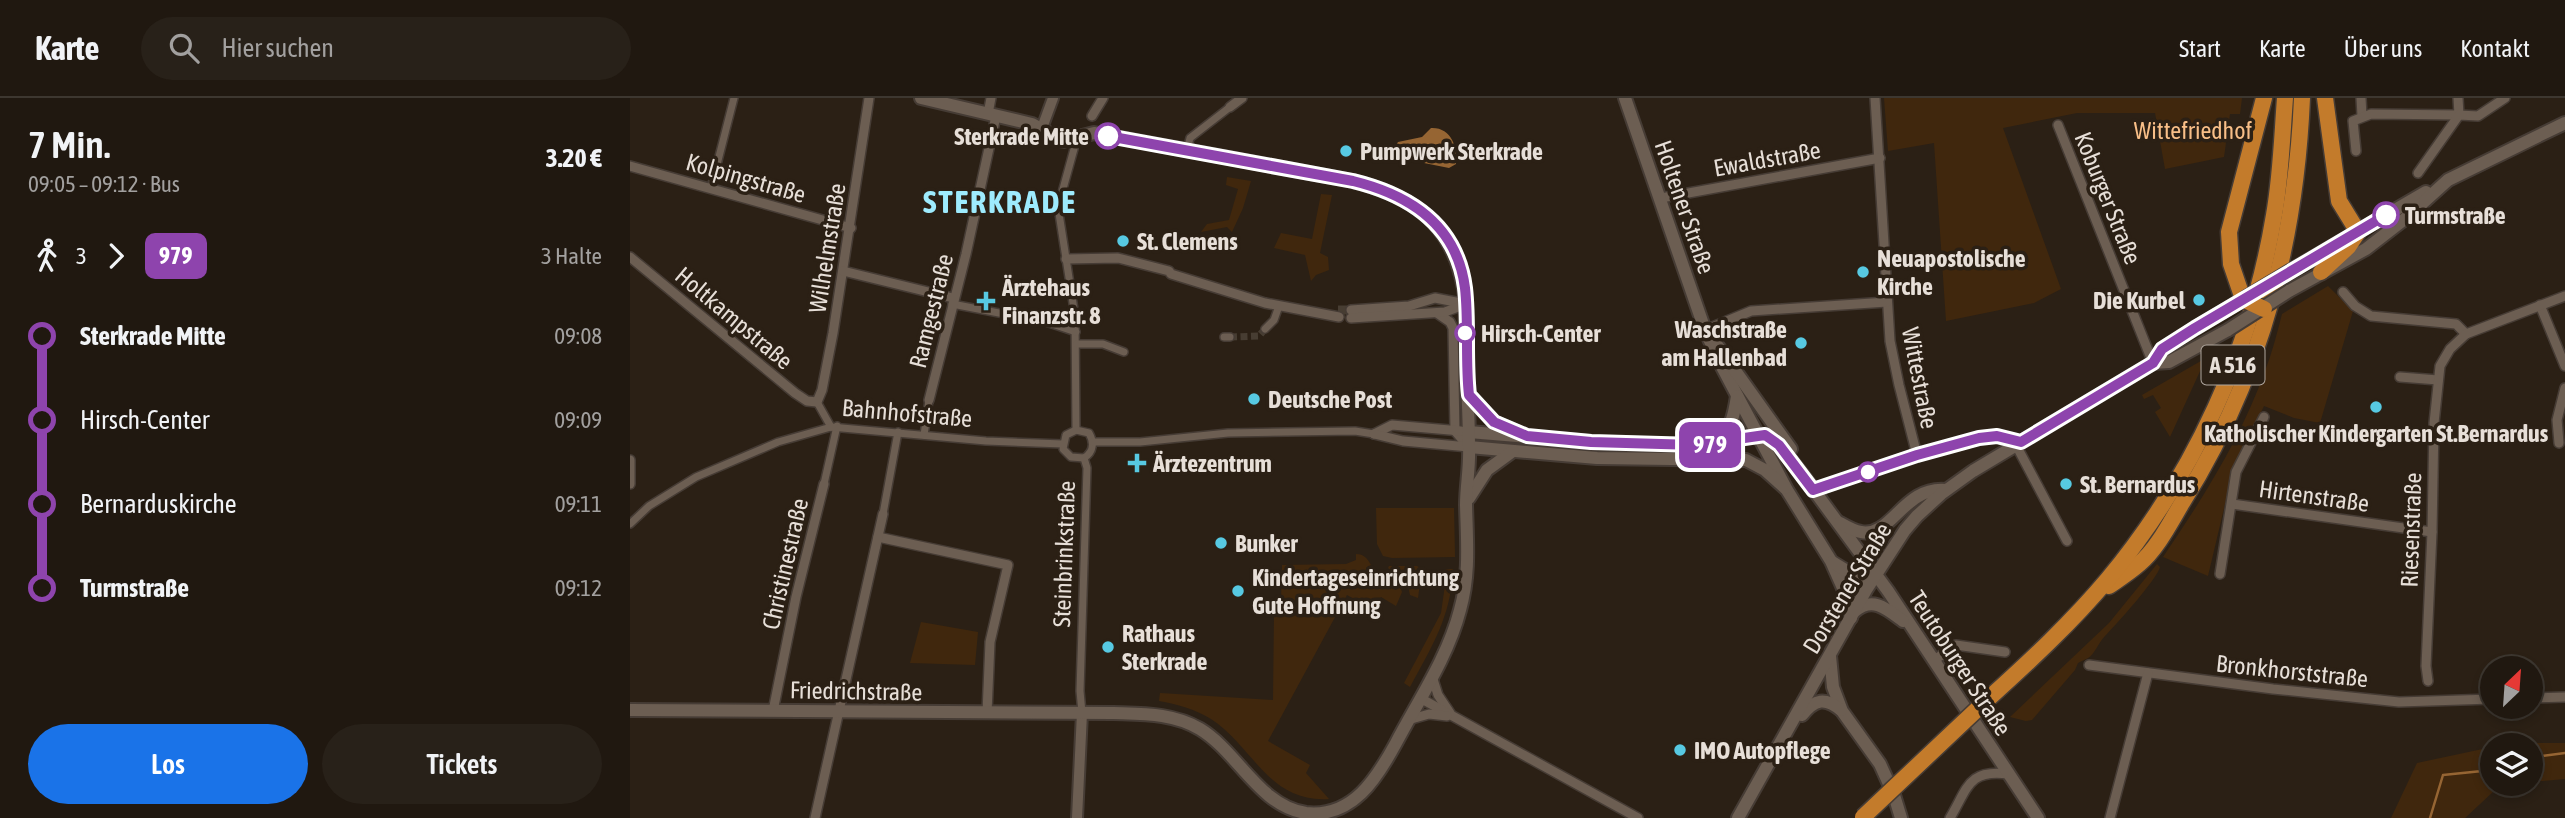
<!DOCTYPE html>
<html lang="de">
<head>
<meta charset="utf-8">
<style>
	body { margin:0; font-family:"Asap Condensed",sans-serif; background:#282119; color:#f1f3f6; height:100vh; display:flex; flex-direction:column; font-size:26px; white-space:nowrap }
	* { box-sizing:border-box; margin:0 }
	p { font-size:23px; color:#a2a09f }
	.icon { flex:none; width:38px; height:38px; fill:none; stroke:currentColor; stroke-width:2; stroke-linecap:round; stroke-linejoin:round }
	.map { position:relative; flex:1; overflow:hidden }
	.side { display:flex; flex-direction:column; background:#201810; width:630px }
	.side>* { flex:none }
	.badge { padding:0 14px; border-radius:10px; font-size:24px; line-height:46px }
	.needle { width:46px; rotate:25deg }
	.tools { position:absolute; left:1850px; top:558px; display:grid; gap:14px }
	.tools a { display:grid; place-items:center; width:63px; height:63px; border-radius:50%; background:#201810; box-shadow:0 4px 10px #0003,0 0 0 2px #3d3730; font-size:35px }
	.map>.badge { position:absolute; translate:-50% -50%; box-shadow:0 0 0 4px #fff }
	.legs { display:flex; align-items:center; gap:10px; height:77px; padding:0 28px; font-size:23px }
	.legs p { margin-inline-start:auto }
	.headline { display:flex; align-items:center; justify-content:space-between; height:119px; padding:0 28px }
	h1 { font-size:38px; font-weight:600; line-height:52px }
	.primary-button { display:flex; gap:14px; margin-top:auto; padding:14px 28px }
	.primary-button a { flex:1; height:80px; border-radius:42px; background:#1a73e8; color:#fff; font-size:28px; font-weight:600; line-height:80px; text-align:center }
	.primary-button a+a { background:#282119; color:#f1f3f6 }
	ul { padding:0 28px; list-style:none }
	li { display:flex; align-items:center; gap:24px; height:84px; font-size:26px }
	li i { display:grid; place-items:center; width:10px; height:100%; margin:0 9px; background:currentColor }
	li i::after { content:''; width:18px; height:18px; margin:-9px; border:5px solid; border-radius:50%; background:#201810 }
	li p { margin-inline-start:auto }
	li:first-child i { background:linear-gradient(#0000 50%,currentColor 0) }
	li:last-child i { background:linear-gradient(currentColor 50%,#0000 0) }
	header { display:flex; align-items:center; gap:42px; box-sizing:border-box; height:98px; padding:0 35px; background:#201810; border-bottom:2px solid #3d3730 }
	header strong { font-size:33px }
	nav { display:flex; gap:38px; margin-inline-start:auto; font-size:24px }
	.search { width:490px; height:63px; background:#282119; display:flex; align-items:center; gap:18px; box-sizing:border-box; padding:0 24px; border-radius:38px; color:#a2a09f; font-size:26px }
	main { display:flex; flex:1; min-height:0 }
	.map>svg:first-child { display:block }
	.green { fill:#40270d }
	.water { fill:#966533 }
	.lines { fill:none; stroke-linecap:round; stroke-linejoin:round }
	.stream { stroke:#966533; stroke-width:2.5 }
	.pedestrian-tunnel { stroke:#473d32; stroke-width:7; stroke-dasharray:7 3.5; stroke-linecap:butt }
	.minor-tunnel { stroke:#473d32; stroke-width:9; stroke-dasharray:9 4.5; stroke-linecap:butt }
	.pedestrian-casing { stroke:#463c35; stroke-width:10 }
	.minor-casing { stroke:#463c35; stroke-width:12 }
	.tertiary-casing { stroke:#463c35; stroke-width:14 }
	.secondary-casing { stroke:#463c35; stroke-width:16 }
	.motorway-casing { stroke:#463c35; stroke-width:19 }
	.pedestrian { stroke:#6c5e52; stroke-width:7 }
	.minor { stroke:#6c5e52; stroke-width:9 }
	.tertiary { stroke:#6c5e52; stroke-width:10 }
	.secondary { stroke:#6c5e52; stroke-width:12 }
	.motorway { stroke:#c37b2b; stroke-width:16 }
	.secondary-bridge-casing { stroke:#463c35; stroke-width:16; stroke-linecap:butt }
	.motorway-bridge-casing { stroke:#463c35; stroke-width:19; stroke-linecap:butt }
	.secondary-bridge { stroke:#6c5e52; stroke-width:12 }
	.motorway-bridge { stroke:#c37b2b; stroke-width:16 }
	.line-1-casing { stroke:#fff; stroke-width:16 }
	.line-1 { stroke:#8e44ad; stroke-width:10 }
	.stop-1-dot { fill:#fff; stroke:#8e44ad; stroke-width:3.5 }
	.poi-dot { fill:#57c9e2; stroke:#2b2015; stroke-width:2.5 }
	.labels { text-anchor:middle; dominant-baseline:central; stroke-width:7; stroke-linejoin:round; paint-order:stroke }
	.shield { fill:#2b2015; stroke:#afa69e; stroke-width:2 }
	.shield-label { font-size:23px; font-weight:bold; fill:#e7dfd8 }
	.park-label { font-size:24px; fill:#f9bf88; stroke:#2b2015 }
	.stop-label { font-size:24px; font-weight:bold; fill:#e7dfd8; stroke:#2b2015; text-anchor:start }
	.poi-label { font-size:24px; font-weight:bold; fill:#e7dfd8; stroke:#2b2015; text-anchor:start }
	.street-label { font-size:24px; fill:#e7dfd8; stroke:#2b2015 }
	.district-label { font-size:32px; font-weight:bold; letter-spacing:2px; fill:#9eebfd; stroke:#2b2015 }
</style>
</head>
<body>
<header>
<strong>Karte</strong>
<div class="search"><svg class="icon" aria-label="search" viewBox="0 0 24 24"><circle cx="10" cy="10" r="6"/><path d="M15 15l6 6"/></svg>Hier suchen</div>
<nav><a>Start</a><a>Karte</a><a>Über uns</a><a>Kontakt</a></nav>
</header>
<main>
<section class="side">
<div class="headline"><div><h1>7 Min.</h1><p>09:05 – 09:12 · Bus</p></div><b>3.20 €</b></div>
<div class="legs"><svg class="icon" aria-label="walk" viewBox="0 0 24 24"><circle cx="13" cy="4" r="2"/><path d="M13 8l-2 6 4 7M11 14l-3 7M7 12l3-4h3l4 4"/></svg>3<svg class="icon" aria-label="forward" viewBox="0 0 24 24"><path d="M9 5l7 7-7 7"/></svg><b class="badge" style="background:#8e44ad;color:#fff">979</b><p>3 Halte</p></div>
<ul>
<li><i style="color:#8e44ad"></i><b>Sterkrade Mitte</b><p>09:08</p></li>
<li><i style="color:#8e44ad"></i><span>Hirsch-Center</span><p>09:09</p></li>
<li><i style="color:#8e44ad"></i><span>Bernarduskirche</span><p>09:11</p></li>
<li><i style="color:#8e44ad"></i><b>Turmstraße</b><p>09:12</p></li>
</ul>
<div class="primary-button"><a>Los</a><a>Tickets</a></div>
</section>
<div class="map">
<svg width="1935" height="720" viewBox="0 0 1935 720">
	<rect width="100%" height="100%" fill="#2b2015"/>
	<g class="green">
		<path d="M1254 0H1612L1610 16H1600L1594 59 1535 71 1525 15H1447L1373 30 1431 191 1404 205 1316 223 1304 45 1258 53Z"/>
		<path d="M597 79 621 83 613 110 602 134 597 129 571 134 577 126 599 122 608 91 596 87Z"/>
		<path d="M691 96 702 97 690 155 698 159 699 172 686 177 681 183 675 157 644 150 651 135 682 141Z"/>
		<path d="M1698 188 1723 213 1690 325 1664 320 1634 308 1604 368 1578 478 1533 459C1573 400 1611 340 1635 273 1642 255 1647 235 1652 216Z"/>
		<path d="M1576 260 1540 339 1525 314 1531 310 1523 297 1514 301 1512 297Z"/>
		<path d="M746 410H824L825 459 762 460 753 458 747 446Z"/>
		<path d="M726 456C734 456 737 460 741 467L736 470 744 479 766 492 769 486 772 494 766 508 751 499 744 512 717 497 638 643 680 667 676 675 699 701C638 705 624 649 581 621 565 611 547 606 529 603L530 595 643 602 644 515 651 503 652 467 716 466 726 462Z"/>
		<path d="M1527 466 1530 469C1528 480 1485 528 1475 538 1469 544 1464 557 1458 560 1455 562 1451 563 1448 565L1445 572 1402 622 1396 623 1380 619 1479 525Z"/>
		<path d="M759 468H787L792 471 788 500 780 497 777 484 758 470Z"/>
		<path d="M823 471C821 519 802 548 780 589L774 585 811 515 816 480 810 479C811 471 817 471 823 471Z"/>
		<path d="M291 524 348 534 345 567 280 565Z"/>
		<path d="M1884 645H1935V681L1901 684 1900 648 1871 647Z"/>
		<path d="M1862 649V686H1891L1865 692 1835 720H1761L1787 665Z"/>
	</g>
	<path class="water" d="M801 30C821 29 828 49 826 66L819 70 769 60 763 52 768 44 792 39Z"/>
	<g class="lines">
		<g class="stream">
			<path d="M1900 662 1912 658 1935 655"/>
			<path d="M1800 720 1813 677 1862 672"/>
		</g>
		<path class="pedestrian-tunnel" d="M600 239 629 238 635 231"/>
		<path class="minor-tunnel" d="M708 212H721"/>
		<g class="pedestrian-casing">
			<g id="pedestrian">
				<path d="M442 42 444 51 428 109 445 218 446 332 459 335C464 344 464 354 454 360L457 370 450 593 452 615"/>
				<path d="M557 52 560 40 600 9"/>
				<path d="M81 90 104 0"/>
				<path d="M322 206 416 224 446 234"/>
				<path d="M635 231 644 222 649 208"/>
				<path d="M594 239H600"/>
				<path d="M447 246H473L494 254"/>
				<path d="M187 304 201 329"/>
				<path d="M446 332 436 337 433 351 441 359 454 360"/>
				<path d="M294 337 299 302"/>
				<path d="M463 344H510L598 335 725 333 744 336"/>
				<path d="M194 386 207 328"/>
				<path d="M253 416 268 334"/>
				<path d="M0 426 19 408 66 379 148 344 201 329 356 343 433 346"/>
			</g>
		</g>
		<g class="minor-casing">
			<g id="minor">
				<path d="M1245 0 1260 243 1269 287 1287 357"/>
				<path d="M1731 0 1732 18"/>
				<path d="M600 9 612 0"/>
				<path d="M358 16 361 0"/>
				<path d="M462 18 473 0"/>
				<path d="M1428 27 1523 265"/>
				<path d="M1726 53 1723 23 1741 16 1829 17 1828 0"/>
				<path d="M0 68 221 130"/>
				<path d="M1788 75 1829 17 1848 18 1875 0"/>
				<path d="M1031 100 1250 60"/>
				<path d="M0 159 165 295 177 303 187 304 192 292 203 235 239 0"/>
				<path d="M436 161 488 160 539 173 541 176 635 205 709 219"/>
				<path d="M213 173 323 200"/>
				<path d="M1713 194 1725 208 1741 218 1826 226 1836 236"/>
				<path d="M1910 207 1935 268"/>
				<path d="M721 212 779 208 805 200 836 206"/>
				<path d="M807 215 820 224 823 230 825 333 839 349"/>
				<path d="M721 220 815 214 836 206"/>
				<path d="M1075 232 1121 213 1257 204"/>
				<path d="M1770 279 1808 282"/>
				<path d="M299 302 336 156 366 18"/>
				<path d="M744 336 762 327 831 333"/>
				<path d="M744 336 773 343 839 349"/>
				<path d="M1929 345 1927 322 1935 290"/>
				<path d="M1386 347 1437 443"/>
				<path d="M0 362V386"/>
				<path d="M1183 392 1287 357 1349 340 1367 338 1391 344"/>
				<path d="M1602 406 1802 434"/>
				<path d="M248 439 378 467 360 544 357 615"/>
				<path d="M1590 476 1606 374 1634 319"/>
				<path d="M1303 563 1326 547 1375 554"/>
				<path d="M1459 567 1643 591 1769 604 1862 601"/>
				<path d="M802 578 808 597 820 615"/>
				<path d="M1798 583 1796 568 1802 434 1804 325 1810 268 1820 251 1836 236 1935 198"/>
				<path d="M790 600 1008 720"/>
				<path d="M1900 600 1935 599"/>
				<path d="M143 613 166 499 194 386"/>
				<path d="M778 622 799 616 817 618"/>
				<path d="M185 720 253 416"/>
				<path d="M1320 720C1338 690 1338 671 1378 676"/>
				<path d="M1480 720 1518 575"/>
			</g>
		</g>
		<g class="tertiary-casing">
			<g id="tertiary">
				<path d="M412 30 423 0"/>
				<path d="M447 720 452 615"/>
			</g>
		</g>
		<g class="secondary-casing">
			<g id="secondary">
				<path d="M995 0 1075 232 1090 265 1157 392 1201 463 1217 499 1221 520"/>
				<path d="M1665 170 1796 94"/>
				<path d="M1659 193 1736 151 1776 120 1818 82 1935 25"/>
				<path d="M1084 243 1161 351"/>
				<path d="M1523 265 1539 264 1598 232"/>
				<path d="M839 297 864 324 887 334"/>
				<path d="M839 334 961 344 1040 347 1086 346 1128 337 1139 339 1149 347 1172 376 1258 493 1408 720"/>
				<path d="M1086 346C1101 332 1104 318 1107 298"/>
				<path d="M839 349 967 360 1116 362 1135 372 1155 390"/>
				<path d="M839 400 857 372 883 353"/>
				<path d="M1210 425C1217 429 1224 433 1231 434 1262 440 1273 388 1316 392"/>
				<path d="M1202 464 1230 481 1245 477"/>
				<path d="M1225 513C1243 498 1257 511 1273 523"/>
				<path d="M1200 558 1203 589 1212 613 1250 666 1264 697 1271 720"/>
				<path d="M0 612 483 615C513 616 543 615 570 631 608 654 629 708 676 715 723 720 747 680 766 645 788 603 818 559 830 512 840 477 837 444 836 407 836 388 840 369 839 349 839 302 834 254 836 206 829 134 792 100 723 83L464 35 433 43 402 26 291 0"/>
				<path d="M1172 617C1185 601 1195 599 1211 612"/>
				<path d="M1108 720 1236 492 1275 432 1287 418 1311 396 1343 373 1523 265 1532 251 1613 201"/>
			</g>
		</g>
		<g class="motorway-casing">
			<g id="motorway">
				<path d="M1691 174 1718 149 1728 134 1709 103 1695 0"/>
				<path d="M1613 201 1601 166 1599 134 1634 0"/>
				<path d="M1479 488C1489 481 1500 474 1509 466 1527 451 1540 425 1552 405 1629 283 1666 144 1672 0"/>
				<path d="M1358 601C1400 563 1442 524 1478 481 1565 376 1622 250 1644 117 1651 78 1652 39 1655 0"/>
			</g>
		</g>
		<use href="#pedestrian" class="pedestrian"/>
		<use href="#minor" class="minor"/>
		<use href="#tertiary" class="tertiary"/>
		<use href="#secondary" class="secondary"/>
		<use href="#motorway" class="motorway"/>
		<g class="secondary-bridge-casing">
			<g id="secondary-bridge">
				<path d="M1613 201 1665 170"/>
				<path d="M1598 232 1659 193"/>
			</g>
		</g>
		<g class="motorway-bridge-casing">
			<g id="motorway-bridge">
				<path d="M1613 201 1634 211"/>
				<path d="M1233 719 1358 601"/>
			</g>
		</g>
		<use href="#secondary-bridge" class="secondary-bridge"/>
		<use href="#motorway-bridge" class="motorway-bridge"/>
	</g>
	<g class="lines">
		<g class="line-1-casing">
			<path id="line-1" d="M478 38 723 83C780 97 827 127 835 190 839 225 835 262 839 297L864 324 897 338 961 344 1066 347 1135 337 1149 347 1183 392 1287 357 1349 340 1367 338 1391 344 1523 265 1532 251 1565 230 1756 117"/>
		</g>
		<use href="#line-1" class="line-1"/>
	</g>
	<g class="stop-1-dot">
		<circle cx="478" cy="38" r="12"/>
		<circle cx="1756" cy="117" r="12"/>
		<circle cx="835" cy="235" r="9"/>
		<circle cx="1238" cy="374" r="9"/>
	</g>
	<g class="poi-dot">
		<circle cx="716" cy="53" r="7"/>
		<circle cx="493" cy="143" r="7"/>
		<circle cx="1233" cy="174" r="7"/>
		<circle cx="1569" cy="202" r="7"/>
		<path d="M352.5 192.5h7v7h7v7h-7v7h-7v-7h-7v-7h7z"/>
		<circle cx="1171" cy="245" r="7"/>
		<circle cx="624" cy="301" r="7"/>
		<circle cx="1746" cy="309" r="7"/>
		<path d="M503.5 354.5h7v7h7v7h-7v7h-7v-7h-7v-7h7z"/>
		<circle cx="1436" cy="386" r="7"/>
		<circle cx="591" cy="445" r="7"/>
		<circle cx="608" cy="493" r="7"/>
		<circle cx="478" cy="549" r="7"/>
		<circle cx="1050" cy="652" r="7"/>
	</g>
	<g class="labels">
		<rect class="shield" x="1571.5" y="247.5" width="63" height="39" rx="5"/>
		<g class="shield-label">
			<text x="1603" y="267">A 516</text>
		</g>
		<g class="park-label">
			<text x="1563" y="32">Wittefriedhof</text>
		</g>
		<g class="stop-label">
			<text x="459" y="38" text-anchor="end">Sterkrade Mitte</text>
			<text x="1775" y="117">Turmstraße</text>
			<text x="851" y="235">Hirsch-Center</text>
		</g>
		<g class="poi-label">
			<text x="730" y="53">Pumpwerk Sterkrade</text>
			<text x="507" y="143">St. Clemens</text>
			<text x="1247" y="160">Neuapostolische<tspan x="1247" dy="28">Kirche</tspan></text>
			<text x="372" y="189">Ärztehaus<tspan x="372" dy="28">Finanzstr. 8</tspan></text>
			<text x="1555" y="202" text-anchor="end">Die Kurbel</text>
			<text x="1157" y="231" text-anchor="end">Waschstraße<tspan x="1157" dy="28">am Hallenbad</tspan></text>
			<text x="638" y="301">Deutsche Post</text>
			<text x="1746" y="335" text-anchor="middle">Katholischer Kindergarten St.Bernardus</text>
			<text x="523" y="365">Ärztezentrum</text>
			<text x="1450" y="386">St. Bernardus</text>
			<text x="605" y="445">Bunker</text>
			<text x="622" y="479">Kindertageseinrichtung<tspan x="622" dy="28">Gute Hoffnung</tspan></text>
			<text x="492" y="535">Rathaus<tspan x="492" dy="28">Sterkrade</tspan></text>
			<text x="1064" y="652">IMO Autopflege</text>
		</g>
		<g class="street-label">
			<text transform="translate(1137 61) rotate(-10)">Ewaldstraße</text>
			<text transform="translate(116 80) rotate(16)">Kolpingstraße</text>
			<text transform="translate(1478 100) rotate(68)">Koburger Straße</text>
			<text transform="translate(1055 109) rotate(71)">Holtener Straße</text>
			<text transform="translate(197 150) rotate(-81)">Wilhelmstraße</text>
			<text transform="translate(301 213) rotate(-76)">Ramgestraße</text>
			<text transform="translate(104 220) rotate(40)">Holtkampstraße</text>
			<text transform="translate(1290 280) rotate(79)">Wittestraße</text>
			<text transform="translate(277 315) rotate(5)">Bahnhofstraße</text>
			<text transform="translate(1684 398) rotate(8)">Hirtenstraße</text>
			<text transform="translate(1781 432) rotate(-88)">Riesenstraße</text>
			<text transform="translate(434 456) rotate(-88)">Steinbrinkstraße</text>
			<text transform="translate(155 466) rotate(-77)">Christinestraße</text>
			<text transform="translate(1217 490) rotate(-59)">Dorstener Straße</text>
			<text transform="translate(1330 565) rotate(57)">Teutoburger Straße</text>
			<text transform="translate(1662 573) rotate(6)">Bronkhorststraße</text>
			<text transform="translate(226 593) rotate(1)">Friedrichstraße</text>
		</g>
		<g class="district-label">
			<text x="370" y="103">STERKRADE</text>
		</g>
	</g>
</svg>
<div class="tools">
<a><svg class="needle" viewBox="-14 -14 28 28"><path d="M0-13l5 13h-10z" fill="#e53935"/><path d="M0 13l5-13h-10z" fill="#a2a09f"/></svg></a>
<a><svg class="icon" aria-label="layers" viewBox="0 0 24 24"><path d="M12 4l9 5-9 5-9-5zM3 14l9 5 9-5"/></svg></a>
</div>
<b class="badge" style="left:1080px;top:347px;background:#8e44ad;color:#fff">979</b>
</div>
</main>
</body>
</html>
